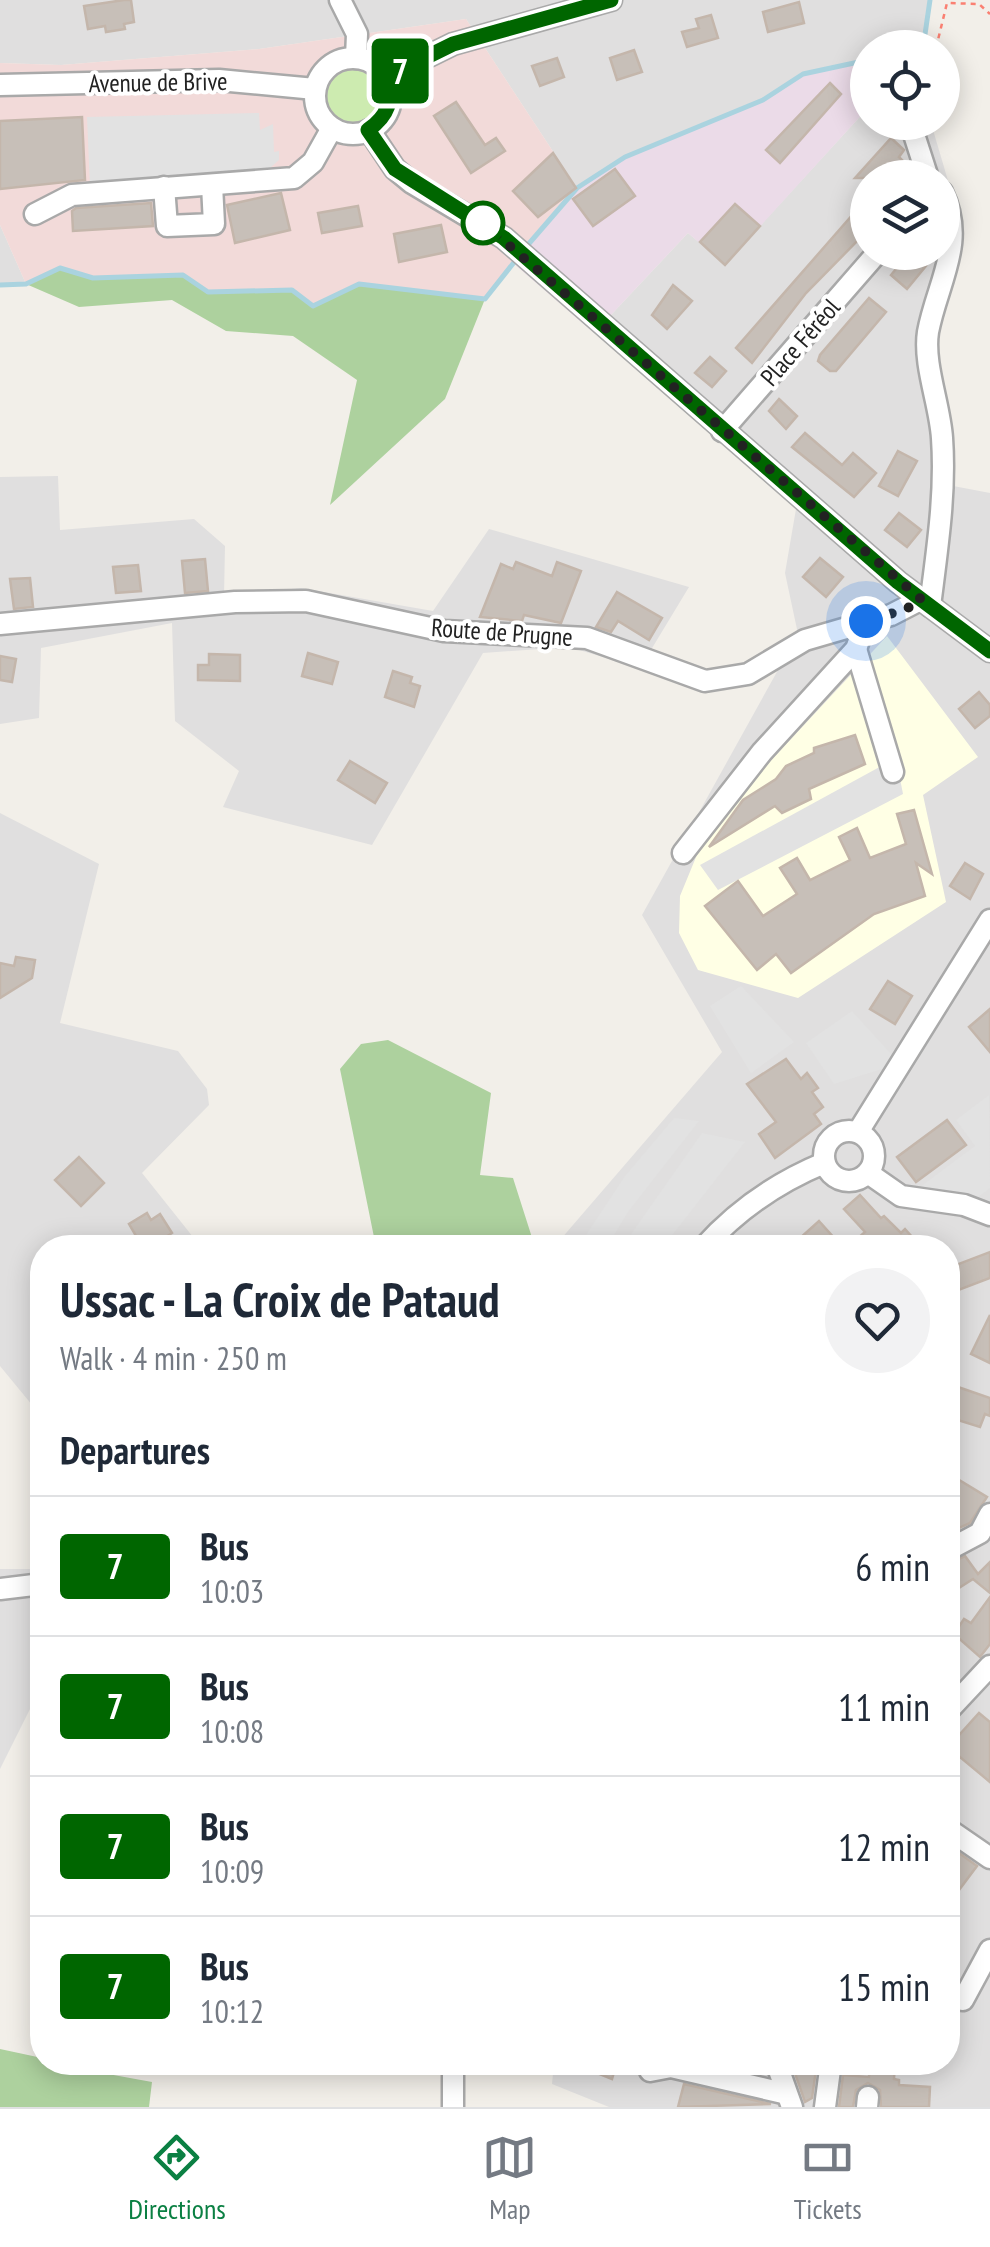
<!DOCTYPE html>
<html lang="en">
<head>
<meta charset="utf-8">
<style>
	body { margin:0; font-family:"PT Sans Narrow",sans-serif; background:#f2f2f3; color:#1f2937; height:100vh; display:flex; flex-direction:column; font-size:38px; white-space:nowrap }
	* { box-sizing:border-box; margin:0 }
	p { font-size:32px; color:#747a83 }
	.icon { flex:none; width:55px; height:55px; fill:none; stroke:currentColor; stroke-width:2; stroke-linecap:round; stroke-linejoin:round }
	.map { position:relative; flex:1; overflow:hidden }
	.details { position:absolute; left:30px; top:1235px; width:930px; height:840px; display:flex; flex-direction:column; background:#fff; border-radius:40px; box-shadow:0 5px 25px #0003 }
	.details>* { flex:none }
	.badge { padding:0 20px; border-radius:8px; font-size:35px; line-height:65px }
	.tools { position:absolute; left:850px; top:30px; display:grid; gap:20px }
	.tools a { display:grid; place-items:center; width:110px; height:110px; border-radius:50%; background:#fff; box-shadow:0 5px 25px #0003; font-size:50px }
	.you { position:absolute; width:50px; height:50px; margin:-25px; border:8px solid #fff; border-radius:50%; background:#1a73e8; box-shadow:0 0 0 15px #1a73e833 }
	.map>.badge { position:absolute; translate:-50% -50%; box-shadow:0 0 0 5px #fff }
	h2 { padding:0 30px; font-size:38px; line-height:90px }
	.round { display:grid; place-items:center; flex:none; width:105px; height:105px; border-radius:52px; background:#f2f2f3 }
	.head { display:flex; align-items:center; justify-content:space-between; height:170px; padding:0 30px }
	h1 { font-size:48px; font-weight:600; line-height:75px }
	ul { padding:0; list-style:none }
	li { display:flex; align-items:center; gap:30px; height:140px; padding:0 30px; border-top:2px solid #e0e1e3 }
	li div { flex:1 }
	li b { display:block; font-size:38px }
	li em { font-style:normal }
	li .badge { min-width:110px; font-weight:700; text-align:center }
	.dock { display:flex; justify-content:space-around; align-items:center; height:140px; border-top:2px solid #e0e1e3; background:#fff; font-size:28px; color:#747a83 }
	.dock a { display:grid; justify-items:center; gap:5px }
	.dock .selected { color:#0b8043 }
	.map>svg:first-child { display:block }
	.residential { fill:#e0dfdf; fill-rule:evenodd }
	.commercial { fill:#f2dad9 }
	.industrial { fill:#ebdbe8 }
	.education { fill:#ffffe5 }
	.grass { fill:#cdebb0 }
	.forest { fill:#add19e }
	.parking { fill:#e2e2e2 }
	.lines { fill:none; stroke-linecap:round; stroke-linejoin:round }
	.stream { stroke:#aad3df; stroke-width:5 }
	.building { fill:#c7bfb8; stroke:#c4b6ab; stroke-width:2.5 }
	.minor-casing { stroke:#a9a9a9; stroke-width:25 }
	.path { stroke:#fa8072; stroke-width:2.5; stroke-dasharray:5 5; stroke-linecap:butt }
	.minor { stroke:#fff; stroke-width:20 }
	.line-casing { stroke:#fff; stroke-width:22 }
	.line { stroke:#060; stroke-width:15 }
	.walk { stroke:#222; stroke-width:10; stroke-dasharray:0 18 }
	.stop-dot { fill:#fff; stroke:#060; stroke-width:5 }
	.labels { text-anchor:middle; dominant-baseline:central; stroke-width:8; stroke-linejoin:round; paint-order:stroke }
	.street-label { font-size:25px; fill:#222; stroke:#fff }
</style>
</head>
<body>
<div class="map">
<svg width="990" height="2107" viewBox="0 0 990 2107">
	<rect width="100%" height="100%" fill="#f2efe9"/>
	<g class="residential">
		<path d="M0 0H930L925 47 868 48 867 60 803 74 763 100 625 157 577 188 466 19 259 49 61 65 0 63Z"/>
		<path d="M867 109 868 122 931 123 964 235 935 344 948 485 990 493V2107H609L552 2084 554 2063 948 2062V1248L554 1247 722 1052 642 915 798 634 785 573 796 509 594 333 688 233 725 264ZM868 178H942V252H868Z"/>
		<path d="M0 225 26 284 0 285Z"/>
		<path d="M58 476 60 530 194 519 225 546 224 596 301 588 433 611 489 529 689 587 640 668 569 647 483 653 372 845 223 807 239 771 175 721 172 623 41 648 39 718 0 724V477Z"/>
		<path d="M0 813 99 864 60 1023 178 1051 207 1089 209 1105 142 1173 201 1247 42 1248V1417L0 1366Z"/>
		<path d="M0 1569H42V1685L0 1769Z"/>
	</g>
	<path class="commercial" d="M466 19 577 188 485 299 359 284 313 306 292 290 208 292 182 275 93 278 60 268 26 284 0 225V63L61 65 259 49Z"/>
	<path class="industrial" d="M867 60V109L725 265 688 233 594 333 513 263 577 188 625 157 763 100 803 74Z"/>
	<path class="education" d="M887 636 978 757 923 795 946 902 798 998 698 970 679 933 680 896 708 828Z"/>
	<circle class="grass" cx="353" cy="96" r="26"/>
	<g class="forest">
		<path d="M60 268 93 278 183 275 209 292 292 290 313 306 359 284 485 299 445 399 330 505 357 380 293 336 226 331 172 300 79 307 26 284Z"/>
		<path d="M388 1040 491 1093 480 1175 513 1178 535 1247H376L340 1069 361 1044Z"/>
		<path d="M0 2049 42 2058V2062L152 2082 149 2107H0Z"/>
	</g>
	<g class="parking">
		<path d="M259 113 260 130 273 124 274 152 279 151V160L262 175 90 187 87 117Z"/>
		<path d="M896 758 903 794 718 890 700 865Z"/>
		<path d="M741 986 794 1042 751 1073 710 1006Z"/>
		<path d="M852 1011 894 1057 888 1067 834 1084 806 1043Z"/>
		<path d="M989 1095 990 1188 977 1198 920 1187 975 1146 956 1120Z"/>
		<path d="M674 1118 699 1121 628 1212 607 1247H578L625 1176Z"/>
		<path d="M702 1133 745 1142 663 1247H622Z"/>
	</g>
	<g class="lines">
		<g class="stream">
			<path d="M923 48 930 0"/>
			<path d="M526 247 577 188 625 157 763 100 803 74 868 60"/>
			<path d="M0 285 26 284 60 268 93 278 183 275 208 292 292 290 313 306 359 284 485 299 519 256"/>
		</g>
	</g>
	<g class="building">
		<path d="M124 0H131L134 22 124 24 125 29 106 32 105 26 88 29 84 6Z"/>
		<path d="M799 2 804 23 768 32 763 12Z"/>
		<path d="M711 15 718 38 687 47 682 32 699 28 696 19Z"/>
		<path d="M634 50 642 72 617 80 610 58Z"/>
		<path d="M557 58 564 77 540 86 532 66Z"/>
		<path d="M830 83 841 94 780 163 766 150Z"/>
		<path d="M456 102 485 145 496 138 505 151 471 173 434 116Z"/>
		<path d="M82 117 85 180 0 189V121Z"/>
		<path d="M891 138 904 150 899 157 902 160 887 178H855Z"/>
		<path d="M553 153 576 188 538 217 513 191Z"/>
		<path d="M615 169 635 196 593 226 573 199Z"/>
		<path d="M281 193 290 230 235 243 227 205Z"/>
		<path d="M868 197V230L806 293 752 363 736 348Z"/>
		<path d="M151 203 153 226 73 231 72 211 76 208Z"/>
		<path d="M735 204 760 226 725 265 700 242Z"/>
		<path d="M358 206 362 226 322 233 318 213Z"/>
		<path d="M441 225 447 252 399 262 394 234Z"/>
		<path d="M910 252 926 266 907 289 891 275Z"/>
		<path d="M673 285 692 301 667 329 652 315Z"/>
		<path d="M869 298 886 312 836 371H830L818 361 820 355Z"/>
		<path d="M710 357 726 371 712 387 695 373Z"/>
		<path d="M779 399 797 416 786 429 769 411Z"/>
		<path d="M805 433 842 465 853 453 876 473 854 497 792 447Z"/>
		<path d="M898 451 917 461 898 496 879 486Z"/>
		<path d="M899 513 921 530 907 547 885 530Z"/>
		<path d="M820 558 843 577 826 597 803 577Z"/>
		<path d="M205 559 208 591 185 593 182 561Z"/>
		<path d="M516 562 552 576 557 562 581 571 561 623 524 615 522 621 480 617 501 564 513 569Z"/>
		<path d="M138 565 141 591 116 593 113 567Z"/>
		<path d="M30 578 33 607 14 609 10 579Z"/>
		<path d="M617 592 662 618 649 640 618 621 611 632 596 627Z"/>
		<path d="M308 653 338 662 332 684 302 676Z"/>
		<path d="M209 654 240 655V681L198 680V665H209Z"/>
		<path d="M0 656 16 659 12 682 0 680Z"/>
		<path d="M393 671 412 677 410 683 420 686 414 707 385 697Z"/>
		<path d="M979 692 990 705V716L975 728 959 709Z"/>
		<path d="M855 735 865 764 809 789 811 799 782 813 775 806 709 847 743 800 776 779 786 766 814 753V748Z"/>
		<path d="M350 761 387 783 375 803 338 780Z"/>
		<path d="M914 810 932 874 916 863 925 896 874 914 791 973 776 954 757 970 705 906 738 881 763 916 797 894 780 868 797 858 810 880 850 860 839 837 857 828 870 858 906 844 897 814Z"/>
		<path d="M965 863 983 874 970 899 950 886Z"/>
		<path d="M16 957 35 960 32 978 0 998V963L14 966Z"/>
		<path d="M888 981 912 996 895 1024 870 1009Z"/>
		<path d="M990 1009V1052L969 1027Z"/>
		<path d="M786 1059 801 1079 807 1073 818 1088 812 1092 823 1107 814 1114 821 1124 775 1158 759 1134 776 1122 747 1084Z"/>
		<path d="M947 1120 966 1145 916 1182 897 1157Z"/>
		<path d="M79 1157 104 1183 81 1206 55 1180Z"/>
		<path d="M860 1195 881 1218 884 1216 901 1233 905 1229 922 1248H867L858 1238 865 1232 844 1209Z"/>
		<path d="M147 1213 151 1220 160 1214 172 1233 166 1237 172 1248H143L129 1224Z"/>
		<path d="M819 1221 835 1239 825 1248H789Z"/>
		<path d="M990 1252V1278L948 1294V1268Z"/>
		<path d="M990 1315V1363L971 1354Z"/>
		<path d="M958 1387 990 1398V1416L985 1414 980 1427 948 1417Z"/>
		<path d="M951 1475 987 1497 970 1523 959 1528 948 1518Z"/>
		<path d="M965 1556 978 1574 990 1562V1593L973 1579 948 1595V1564Z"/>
		<path d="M990 1597V1644L980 1657 954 1634 964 1619 971 1623Z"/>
		<path d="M979 1713 990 1722V1782L960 1757 948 1774V1724L960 1734Z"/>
		<path d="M948 1845 977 1866 959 1890 948 1883Z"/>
		<path d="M570 2062H617L612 2079Z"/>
		<path d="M791 2062 817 2063 812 2098 805 2102Z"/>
		<path d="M870 2062H895L894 2079 899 2080V2085L930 2087 929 2107H881L880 2090 868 2083 856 2090 853 2107H839L843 2075 869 2077Z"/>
		<path d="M684 2084 771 2104 678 2107Z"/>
	</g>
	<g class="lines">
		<g class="minor-casing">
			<g id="minor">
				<path d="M340 0 357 34 356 58"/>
				<circle cx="353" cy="96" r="38"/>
				<path d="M386 77 453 44 611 0"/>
				<path d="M0 85 219 80 315 89"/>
				<path d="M910 122 928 178"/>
				<path d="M369 130 395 169 412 183 504 238 898 582 990 651"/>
				<path d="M164 187 167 226 214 224 212 185"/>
				<path d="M35 214 72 195 294 178 313 162 332 128"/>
				<path d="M722 431 878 252"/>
				<path d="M930 606C937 550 946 494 942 438 940 405 923 364 928 332 937 283 967 242 942 192"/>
				<path d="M0 624 235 602 306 601 444 631 587 638 705 681 748 674 805 640 891 615 922 599"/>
				<path d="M856 649 893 772"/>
				<path d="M683 853 762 752 856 649 866 621"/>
				<circle cx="849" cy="1156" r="25"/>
				<path d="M858 1132 990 920"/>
				<path d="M868 1173 901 1196 964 1205 990 1215"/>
				<path d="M703 1248C737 1210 778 1182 824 1163"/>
				<path d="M948 1550 980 1533 990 1514"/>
				<path d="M0 1589 42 1584"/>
				<path d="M948 1711 990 1666"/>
				<path d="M948 1829 990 1858"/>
				<path d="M963 2000 990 1950"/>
				<path d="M776 2062 792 2107"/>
				<path d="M650 2071 671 2067 783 2093"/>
				<path d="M453 2107V2062"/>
				<path d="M825 2107 831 2062"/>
				<path d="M867 2107 868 2097"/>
			</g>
		</g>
		<path class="path" d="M936 48 947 3 979 4 990 14"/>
		<use href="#minor" class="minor"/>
	</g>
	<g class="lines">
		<g class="line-casing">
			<path id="line" d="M611 0 453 44 386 77C394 100 388 116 368 130L395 169 504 238 898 582 990 651"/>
		</g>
		<use href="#line" class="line"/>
		<path class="walk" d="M483 223 922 600 904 610 866 621"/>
	</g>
	<circle class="stop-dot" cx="483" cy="223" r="20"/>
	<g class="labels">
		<g class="street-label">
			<text transform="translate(158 82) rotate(-1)">Avenue de Brive</text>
			<text transform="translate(800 342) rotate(-49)">Place Féréol</text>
			<text transform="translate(502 632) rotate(4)">Route de Prugne</text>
		</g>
	</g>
</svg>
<div class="tools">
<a><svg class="icon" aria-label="locate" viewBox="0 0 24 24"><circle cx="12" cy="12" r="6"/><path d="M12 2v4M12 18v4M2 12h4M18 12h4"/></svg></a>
<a><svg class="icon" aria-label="layers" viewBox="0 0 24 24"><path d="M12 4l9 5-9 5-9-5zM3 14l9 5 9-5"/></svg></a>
</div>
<div class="you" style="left:866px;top:621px"></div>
<b class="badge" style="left:400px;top:71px;background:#060;color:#fff">7</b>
<section class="details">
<div class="head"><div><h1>Ussac - La Croix de Pataud</h1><p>Walk · 4 min · 250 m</p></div><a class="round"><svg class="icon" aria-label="heart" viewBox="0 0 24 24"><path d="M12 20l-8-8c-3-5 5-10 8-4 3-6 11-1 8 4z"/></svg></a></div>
<h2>Departures</h2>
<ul>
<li><span class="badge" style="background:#060;color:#fff">7</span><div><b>Bus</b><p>10:03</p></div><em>6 min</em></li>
<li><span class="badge" style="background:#060;color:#fff">7</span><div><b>Bus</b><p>10:08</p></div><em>11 min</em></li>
<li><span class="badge" style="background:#060;color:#fff">7</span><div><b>Bus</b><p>10:09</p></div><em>12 min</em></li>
<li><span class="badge" style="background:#060;color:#fff">7</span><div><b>Bus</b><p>10:12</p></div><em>15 min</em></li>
</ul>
</section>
</div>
<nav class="dock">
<a class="selected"><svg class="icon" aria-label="directions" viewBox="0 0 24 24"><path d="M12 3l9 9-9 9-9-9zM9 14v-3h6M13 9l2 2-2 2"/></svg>Directions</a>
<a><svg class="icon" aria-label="map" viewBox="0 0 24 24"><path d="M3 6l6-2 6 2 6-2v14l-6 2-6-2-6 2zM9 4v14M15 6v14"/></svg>Map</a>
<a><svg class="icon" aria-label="tickets" viewBox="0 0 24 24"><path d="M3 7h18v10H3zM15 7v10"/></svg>Tickets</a>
</nav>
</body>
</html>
